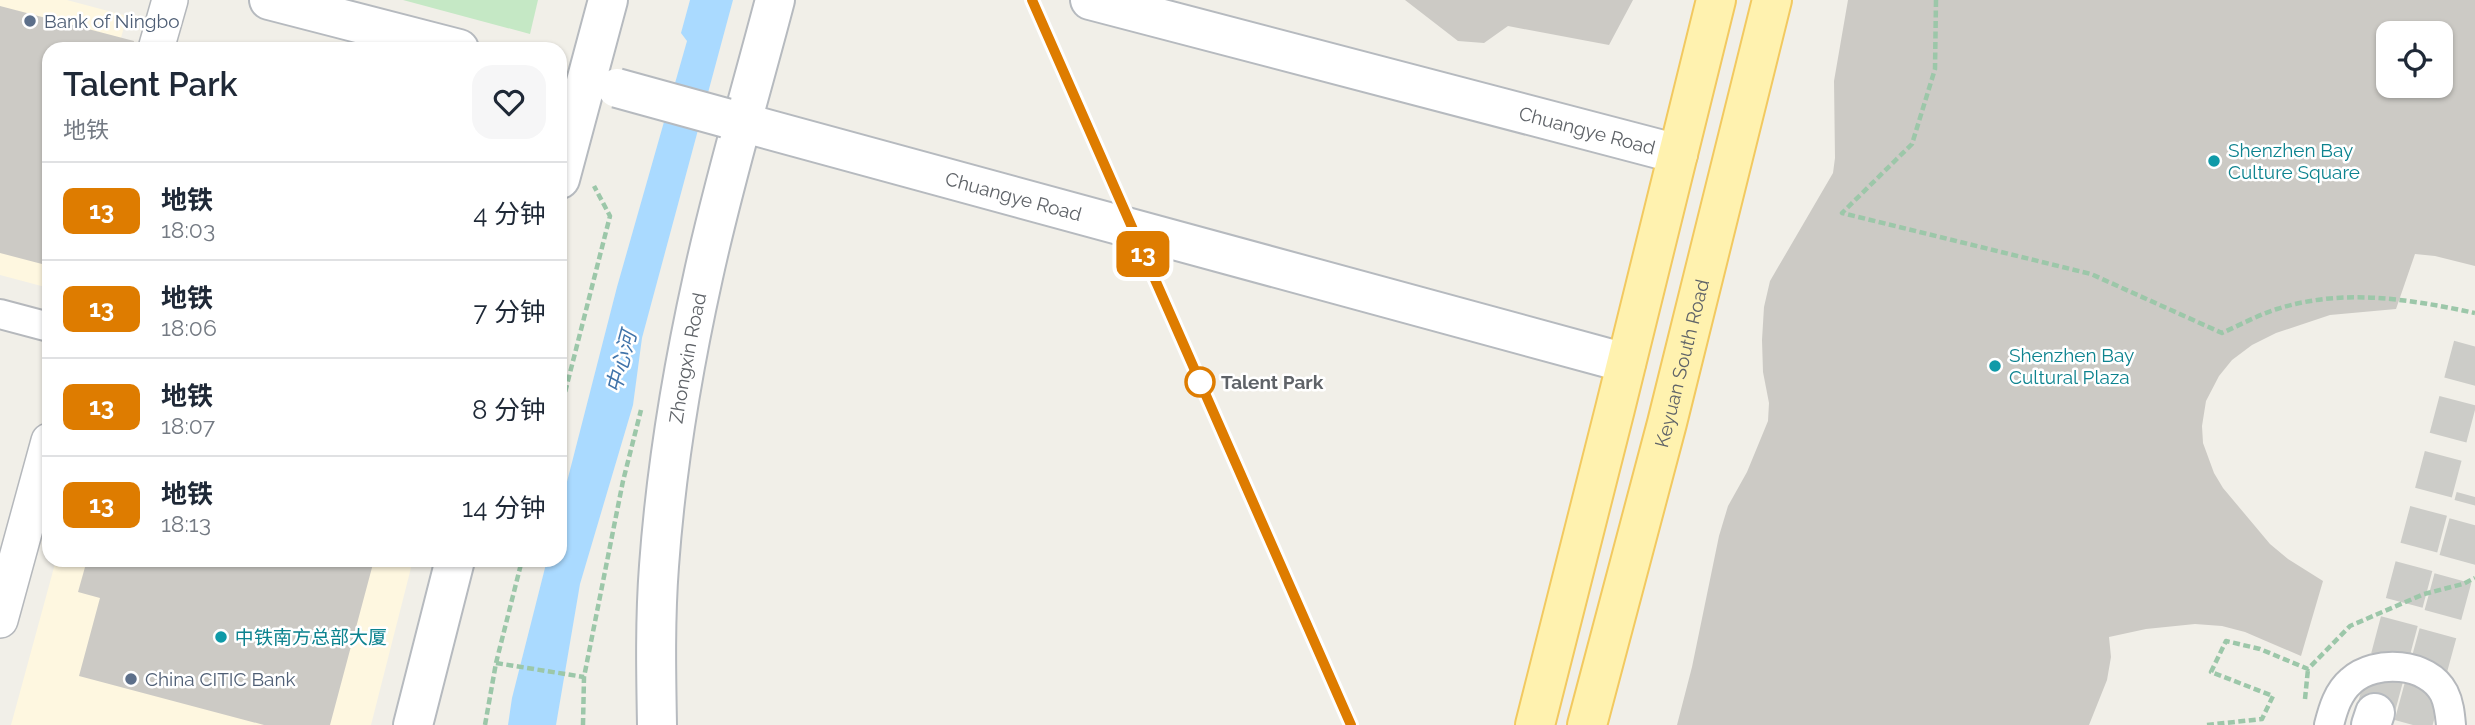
<!DOCTYPE html>
<html lang="zh">
<head>
<meta charset="utf-8">
<style>
	body { margin:0; font-family:Raleway,"Noto Sans SC",sans-serif; background:#f6f6f7; color:#1f2937; height:100vh; display:flex; flex-direction:column; font-size:26px; white-space:nowrap }
	* { box-sizing:border-box; margin:0 }
	p { font-size:23px; color:#747a83 }
	.icon { flex:none; width:38px; height:38px; fill:none; stroke:currentColor; stroke-width:2; stroke-linecap:round; stroke-linejoin:round }
	.map { position:relative; flex:1; overflow:hidden }
	.drawer { position:absolute; left:42px; top:42px; width:525px; height:525px; display:flex; flex-direction:column; background:#fff; border-radius:21px; box-shadow:0 2px 5px #0004 }
	.drawer>* { flex:none }
	.badge { padding:0 14px; border-radius:10px; font-size:24px; line-height:46px }
	.fabs { position:absolute; left:2376px; top:21px; display:grid; gap:14px }
	.fabs a { display:grid; place-items:center; width:77px; height:77px; border-radius:14px; background:#fff; box-shadow:0 2px 5px #0004; font-size:35px }
	.map>.badge { position:absolute; translate:-50% -50%; box-shadow:0 0 0 4px #fff }
	.round { display:grid; place-items:center; flex:none; width:74px; height:74px; border-radius:21px; background:#f6f6f7 }
	.headline { display:flex; align-items:center; justify-content:space-between; height:119px; padding:0 21px }
	h1 { font-size:33px; font-weight:600; line-height:52px }
	ul { padding:0; list-style:none }
	li { display:flex; align-items:center; gap:21px; height:98px; padding:0 21px; border-top:2px solid #e0e1e3 }
	li div { flex:1 }
	li b { display:block; font-size:26px }
	li em { font-style:normal }
	li .badge { min-width:77px; font-weight:700; text-align:center }
	.map>svg:first-child { display:block }
	.commercial { fill:#fef7e0 }
	.green { fill:#c5e8c5 }
	.water { fill:#aadaff }
	.building { fill:#cccac5; fill-rule:evenodd }
	.lines { fill:none; stroke-linecap:round; stroke-linejoin:round }
	.secondary-tunnel { stroke:#ccccc8; stroke-width:38; stroke-dasharray:38 19; stroke-linecap:butt }
	.minor-casing { stroke:#b5b8bc; stroke-width:32 }
	.tertiary-casing { stroke:#b5b8bc; stroke-width:38 }
	.secondary-casing { stroke:#b6babf; stroke-width:42 }
	.primary-casing { stroke:#f2c960; stroke-width:42 }
	.path { stroke:#9cc7a9; stroke-width:4.5; stroke-dasharray:7 3.5; stroke-linecap:butt }
	.minor { stroke:#fff; stroke-width:28 }
	.tertiary { stroke:#fff; stroke-width:35 }
	.secondary { stroke:#fff; stroke-width:38 }
	.primary { stroke:#fff2af; stroke-width:38 }
	.secondary-bridge-casing { stroke:#b6babf; stroke-width:42; stroke-linecap:butt }
	.secondary-bridge { stroke:#fff; stroke-width:38 }
	.line-casing { stroke:#fff; stroke-width:16 }
	.line { stroke:#de7c00; stroke-width:10 }
	.service-dot { fill:#5c6f8a; stroke:#fff; stroke-width:2.5 }
	.culture-dot { fill:#0f9aa8; stroke:#fff; stroke-width:2.5 }
	.stop-dot { fill:#fff; stroke:#de7c00; stroke-width:3.5 }
	.labels { text-anchor:middle; dominant-baseline:central; stroke-width:5; stroke-linejoin:round; paint-order:stroke }
	.service-label { font-size:19px; fill:#4e5e75; stroke:#fff; text-anchor:start }
	.street-label { font-size:19px; fill:#5f6368; stroke:#fff }
	.culture-label { font-size:19px; fill:#0d838f; stroke:#fff; text-anchor:start }
	.stop-label { font-size:19px; font-weight:bold; fill:#5f6368; stroke:#fff; text-anchor:start }
	.water-label { font-size:21px; font-style:italic; fill:#4174aa; stroke:#fff }
</style>
</head>
<body>
<div class="map">
<svg width="2475" height="725" viewBox="0 0 2475 725">
	<rect width="100%" height="100%" fill="#f1efe8"/>
	<g class="commercial">
		<path d="M0 0H67L127 16 118 49H49V288L0 275Z"/>
		<path d="M56 560H413L371 725H11Z"/>
	</g>
	<path class="green" d="M403 0H538L530 34Z"/>
	<path class="water" d="M690 0H733L642 338 633 405 580 584 556 725H508L512 698 547 560H560V509L617 287 687 41 681 33Z"/>
	<g class="building">
		<path d="M1405 0H1633L1609 45 1508 26 1484 43 1458 41Z"/>
		<path d="M1848 0H2475V266L2435 256 2415 254 2396 309 2330 315 2276 333 2252 345 2232 360 2219 376 2206 401 2202 426 2203 443 2214 473 2223 488 2270 544 2288 559 2323 581 2301 656 2245 632 2222 626 2195 624 2146 629 2109 637 2111 657 2107 680 2089 725H1677L1692 667 1719 536 1728 506 1747 472 1768 421 1769 403 1763 372 1762 340 1764 307 1770 281 1833 173 1835 158 1834 81ZM2389 33H2441V86H2389Z"/>
		<path d="M0 6 134 41 133 49H49V239L42 264 0 253Z"/>
		<path d="M87 560H374L330 725H264L79 676 100 598 78 592Z"/>
	</g>
	<g class="lines">
		<g class="secondary-tunnel">
			<path d="M2375 713 2475 336"/>
			<path d="M2413 725 2475 497"/>
		</g>
		<g class="minor-casing">
			<g id="minor">
				<path d="M0 314 49 327"/>
				<path d="M2329 725C2333 709 2338 692 2351 681 2375 659 2428 662 2444 693 2449 703 2450 714 2451 725"/>
			</g>
		</g>
		<g class="tertiary-casing">
			<g id="tertiary">
				<path d="M156 49 170 0"/>
				<path d="M0 620 49 441"/>
			</g>
		</g>
		<g class="secondary-casing">
			<g id="secondary">
				<path d="M269 0 459 49"/>
				<path id="s1" d="M1090 0 1678 154"/>
				<path id="s2" d="M726 118 1626 363"/>
				<path d="M560 179 608 0"/>
				<path d="M413 725 455 560"/>
				<path id="s3" d="M657 725C656 672 655 619 659 566 666 469 682 372 703 277 723 184 751 92 775 0"/>
				<path d="M2371 725 2375 713"/>
			</g>
		</g>
		<g class="primary-casing">
			<g id="primary">
				<path d="M1535 725 1615 409 1716 0"/>
				<path id="s4" d="M1587 725 1667 423 1772 0"/>
			</g>
		</g>
		<g class="path">
			<path d="M1936 0 1935 69 1912 144 1842 213 2091 274 2222 333C2240 325 2258 315 2277 309 2343 288 2409 299 2475 313"/>
			<path d="M560 412 610 216 594 186"/>
			<path d="M496 663 584 677"/>
			<path d="M2305 699 2308 669"/>
			<path d="M485 725 496 663 522 560"/>
			<path d="M583 725 584 677 623 481 641 410"/>
			<path d="M2207 725 2262 719 2273 696 2211 672 2226 641 2260 649 2308 669 2350 626 2424 594 2463 584 2475 578"/>
		</g>
		<use href="#minor" class="minor"/>
		<use href="#tertiary" class="tertiary"/>
		<use href="#secondary" class="secondary"/>
		<use href="#primary" class="primary"/>
		<g class="secondary-bridge-casing">
			<path id="secondary-bridge" d="M617 88 726 118"/>
		</g>
		<use href="#secondary-bridge" class="secondary-bridge"/>
	</g>
	<g class="lines">
		<g class="line-casing">
			<path id="line" d="M1032 0 1351 725"/>
		</g>
		<use href="#line" class="line"/>
	</g>
	<g class="service-dot">
		<circle cx="30" cy="21" r="7"/>
		<circle cx="131" cy="679" r="7"/>
	</g>
	<g class="culture-dot">
		<circle cx="2214" cy="161" r="7"/>
		<circle cx="1995" cy="366" r="7"/>
		<circle cx="221" cy="637" r="7"/>
	</g>
	<circle class="stop-dot" cx="1200" cy="382" r="14"/>
	<g class="labels">
		<g class="service-label">
			<text x="44" y="21">Bank of Ningbo</text>
			<text x="145" y="679">China CITIC Bank</text>
		</g>
		<g class="street-label">
			<text stroke="none"><textPath href="#s1" startOffset="514">Chuangye Road</textPath></text>
			<text stroke="none"><textPath href="#s2" startOffset="298">Chuangye Road</textPath></text>
			<text stroke="none"><textPath href="#s3" startOffset="369">Zhongxin Road</textPath></text>
			<text stroke="none"><textPath href="#s4" startOffset="374">Keyuan South Road</textPath></text>
		</g>
		<g class="culture-label">
			<text x="2228" y="150">Shenzhen Bay<tspan x="2228" dy="22">Culture Square</tspan></text>
			<text x="2009" y="355">Shenzhen Bay<tspan x="2009" dy="22">Cultural Plaza</tspan></text>
			<text x="235" y="637">中铁南方总部大厦</text>
		</g>
		<g class="stop-label">
			<text x="1221" y="382">Talent Park</text>
		</g>
		<g class="water-label">
			<text transform="translate(621 362) rotate(-75)">中心河</text>
		</g>
	</g>
</svg>
<div class="fabs">
<a><svg class="icon" aria-label="locate" viewBox="0 0 24 24"><circle cx="12" cy="12" r="6"/><path d="M12 2v4M12 18v4M2 12h4M18 12h4"/></svg></a>
</div>
<b class="badge" style="left:1143px;top:254px;background:#de7c00;color:#fff">13</b>
<section class="drawer">
<div class="headline"><div><h1>Talent Park</h1><p>地铁</p></div><a class="round"><svg class="icon" aria-label="heart" viewBox="0 0 24 24"><path d="M12 20l-8-8c-3-5 5-10 8-4 3-6 11-1 8 4z"/></svg></a></div>
<ul>
<li><span class="badge" style="background:#de7c00;color:#fff">13</span><div><b>地铁</b><p>18:03</p></div><em>4 分钟</em></li>
<li><span class="badge" style="background:#de7c00;color:#fff">13</span><div><b>地铁</b><p>18:06</p></div><em>7 分钟</em></li>
<li><span class="badge" style="background:#de7c00;color:#fff">13</span><div><b>地铁</b><p>18:07</p></div><em>8 分钟</em></li>
<li><span class="badge" style="background:#de7c00;color:#fff">13</span><div><b>地铁</b><p>18:13</p></div><em>14 分钟</em></li>
</ul>
</section>
</div>
</body>
</html>
